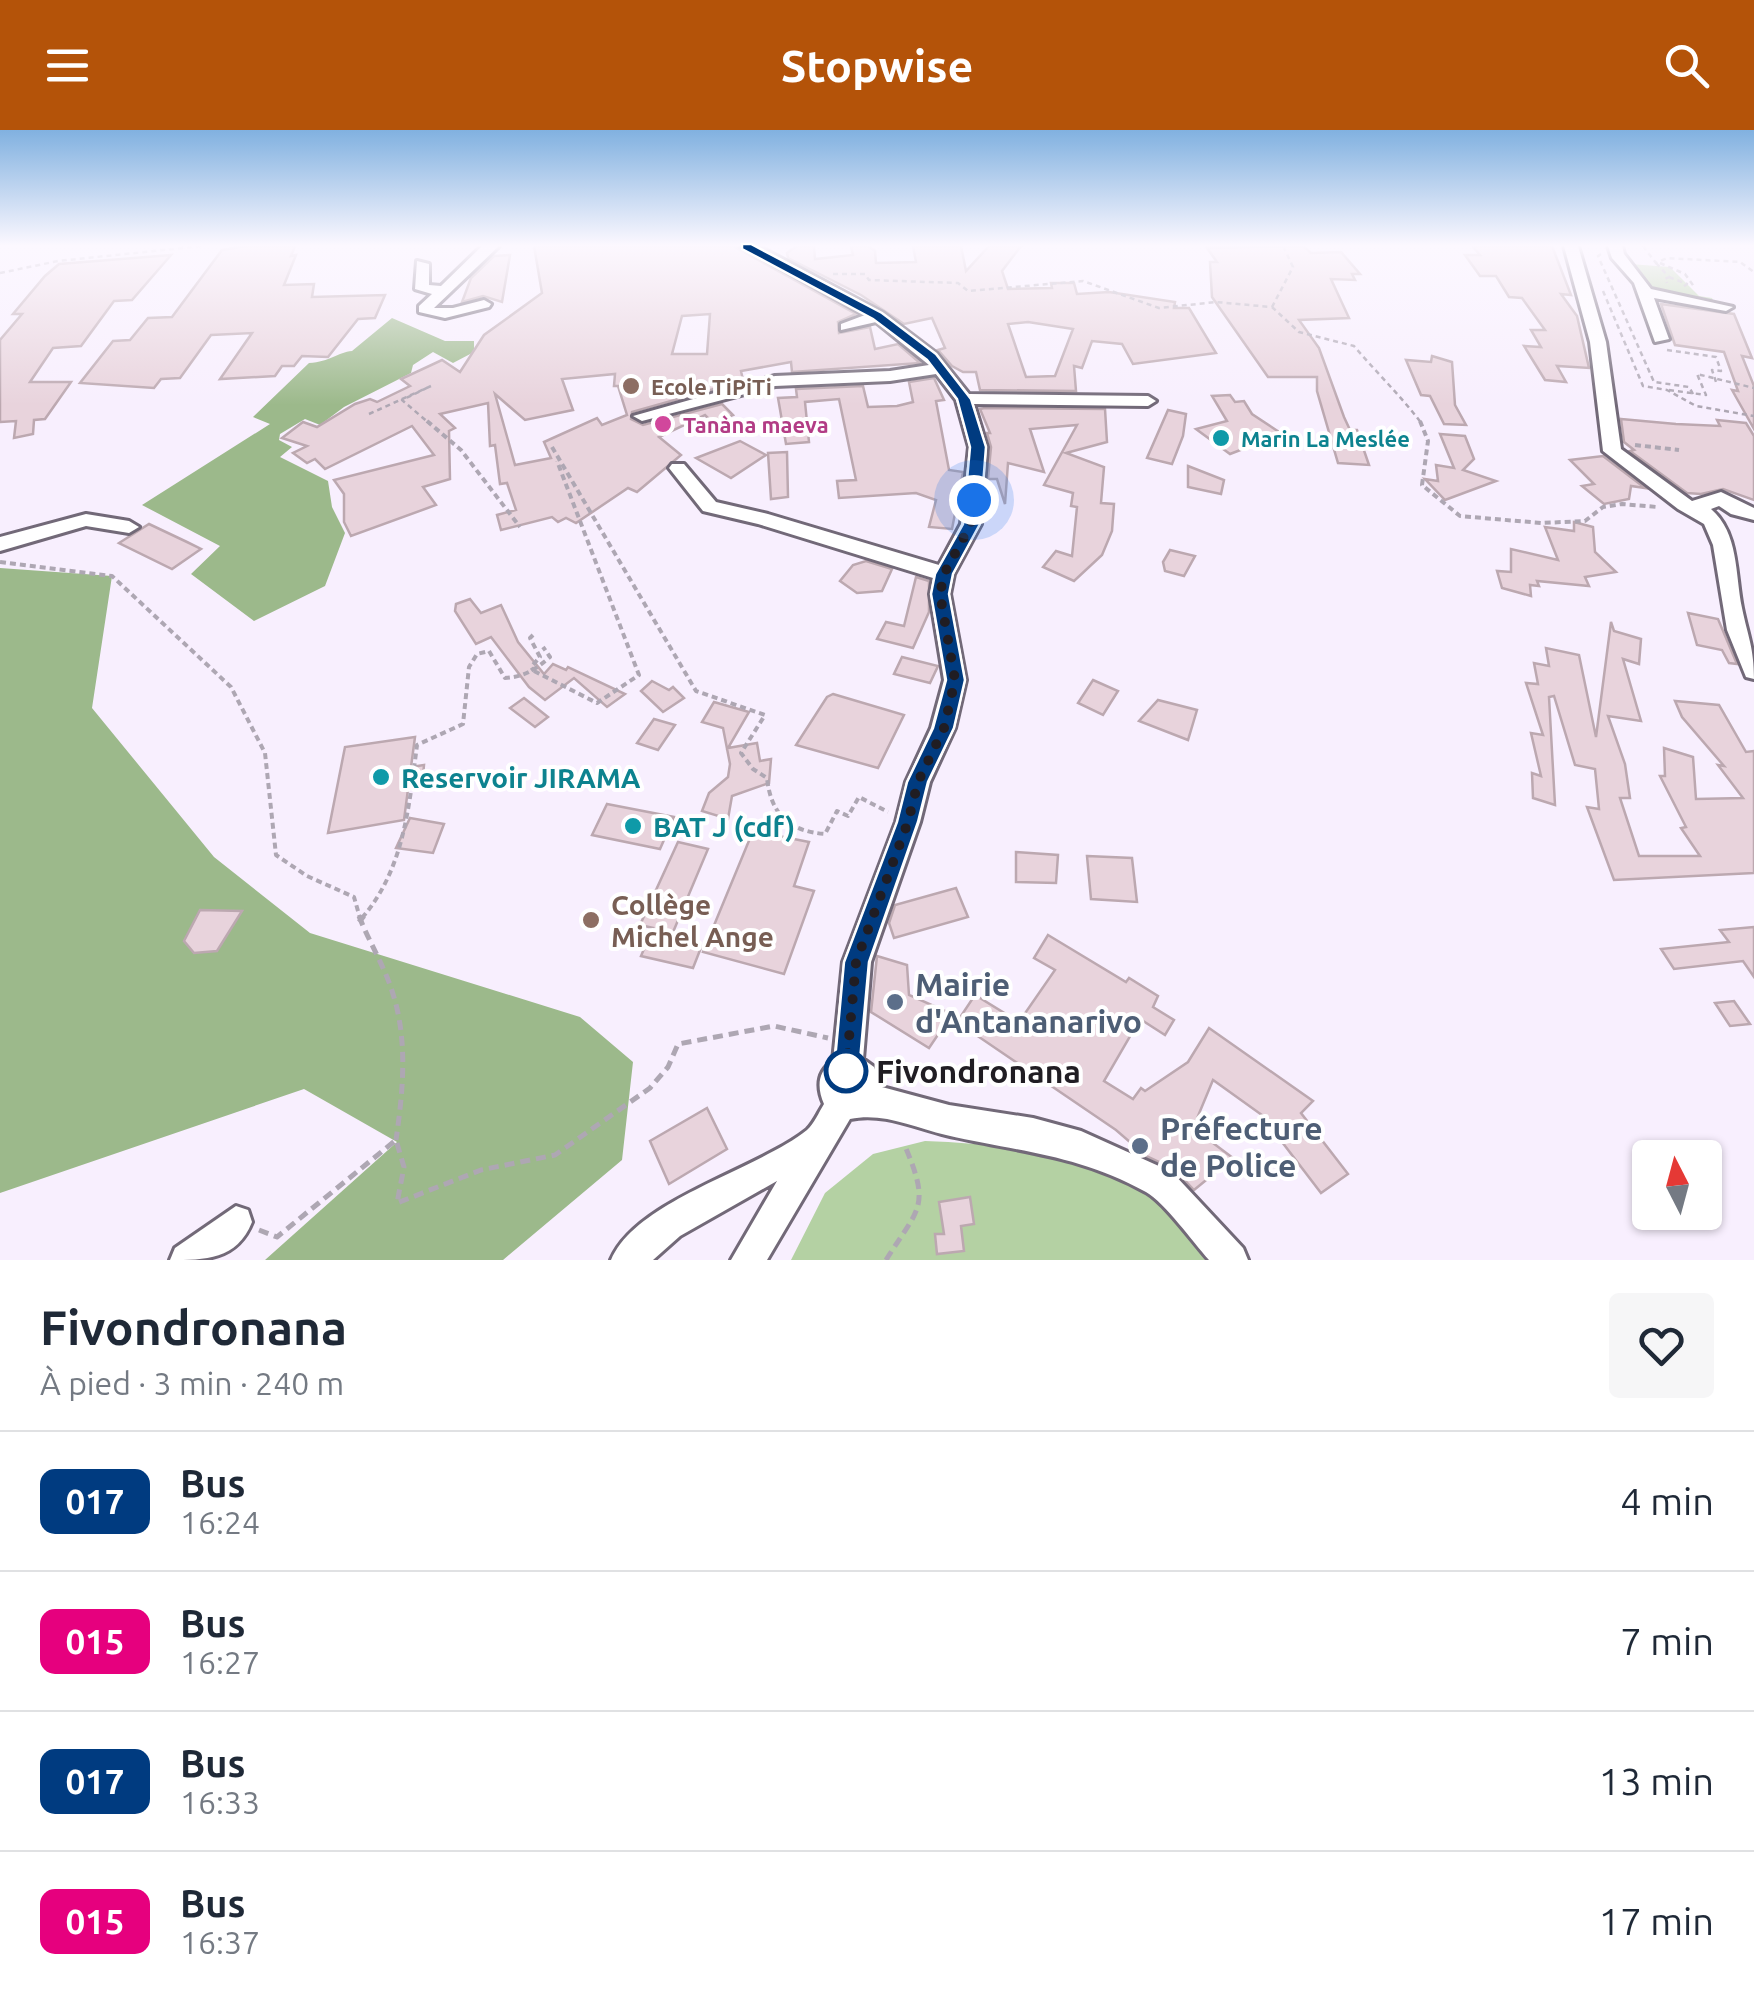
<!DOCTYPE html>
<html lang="fr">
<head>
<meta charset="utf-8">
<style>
	body { margin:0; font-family:Ubuntu,sans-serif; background:#f6f6f7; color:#1f2937; height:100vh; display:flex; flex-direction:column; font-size:38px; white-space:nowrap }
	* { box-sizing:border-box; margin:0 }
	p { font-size:32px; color:#747a83 }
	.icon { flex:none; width:55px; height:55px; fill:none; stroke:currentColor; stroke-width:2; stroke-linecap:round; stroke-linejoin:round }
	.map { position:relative; height:1130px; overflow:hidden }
	.sheet { display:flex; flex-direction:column; background:#fff; flex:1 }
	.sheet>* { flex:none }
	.badge { padding:0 20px; border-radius:15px; font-size:35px; line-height:65px }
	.needle { width:65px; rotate:354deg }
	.tools { position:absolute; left:1632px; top:1010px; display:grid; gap:20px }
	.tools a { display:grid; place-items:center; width:90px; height:90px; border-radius:10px; background:#fff; box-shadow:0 2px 8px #0004; font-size:50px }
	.you { position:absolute; width:50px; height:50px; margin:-25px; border:8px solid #fff; border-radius:50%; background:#1a73e8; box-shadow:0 0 0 15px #1a73e833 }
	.map>.badge { position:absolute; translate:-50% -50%; box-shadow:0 0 0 5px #fff }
	.round { display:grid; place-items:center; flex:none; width:105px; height:105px; border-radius:10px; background:#f6f6f7 }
	.headline { display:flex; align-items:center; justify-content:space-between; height:170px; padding:0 40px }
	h1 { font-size:48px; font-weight:600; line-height:75px }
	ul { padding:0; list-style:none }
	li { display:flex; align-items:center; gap:30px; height:140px; padding:0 40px; border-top:2px solid #e0e1e3 }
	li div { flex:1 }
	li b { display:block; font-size:38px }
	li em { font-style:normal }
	li .badge { min-width:110px; font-weight:700; text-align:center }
	header { display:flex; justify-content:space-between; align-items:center; height:130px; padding:0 40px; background:#b45309; color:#fff; font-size:45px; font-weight:600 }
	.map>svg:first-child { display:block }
	.green { fill:#b4d1a3 }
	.forest { fill:#9cb98b }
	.building { fill:#e8d3dc; stroke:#bca8b0; stroke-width:2.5; fill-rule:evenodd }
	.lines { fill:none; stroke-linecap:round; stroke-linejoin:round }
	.minor-casing { stroke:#726978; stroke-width:6 }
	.path-far2 { stroke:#aea7b3; stroke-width:2.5; stroke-dasharray:5 4; stroke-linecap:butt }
	.path-far1 { stroke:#aea7b3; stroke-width:4; stroke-dasharray:6 4; stroke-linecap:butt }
	.path { stroke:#aea7b3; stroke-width:5; stroke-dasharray:10 6; stroke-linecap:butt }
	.minor { fill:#fff; fill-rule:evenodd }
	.line { fill:#003b80; stroke:#fff; stroke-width:2.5 }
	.walk { stroke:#201d23; stroke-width:10; stroke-dasharray:0 18 }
	.education-dot { fill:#8d6e63; stroke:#fff; stroke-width:4 }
	.hotel-dot { fill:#d1479c; stroke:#fff; stroke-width:4 }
	.culture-dot { fill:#0f9aa8; stroke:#fff; stroke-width:4 }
	.service-dot { fill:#5c6f8a; stroke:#fff; stroke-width:4 }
	.stop-dot { fill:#fff; stroke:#003b80; stroke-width:5 }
	.labels { text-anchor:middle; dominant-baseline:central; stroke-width:8; stroke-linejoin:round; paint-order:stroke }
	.far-education-label { font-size:22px; font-weight:bold; fill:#785e54; stroke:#fff; text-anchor:start }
	.far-hotel-label { font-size:22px; font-weight:bold; fill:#b23c85; stroke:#fff; text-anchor:start }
	.far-culture-label { font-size:22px; font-weight:bold; fill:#0d838f; stroke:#fff; text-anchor:start }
	.culture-label { font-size:28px; font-weight:bold; fill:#0d838f; stroke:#fff; text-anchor:start }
	.education-label { font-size:28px; font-weight:bold; fill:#785e54; stroke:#fff; text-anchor:start }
	.near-service-label { font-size:32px; font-weight:bold; fill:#4e5e75; stroke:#fff; text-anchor:start }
	.near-stop-label { font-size:32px; font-weight:bold; fill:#201d23; stroke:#fff; text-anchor:start }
</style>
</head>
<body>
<header><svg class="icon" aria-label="menu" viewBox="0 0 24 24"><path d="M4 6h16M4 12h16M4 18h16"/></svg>Stopwise<svg class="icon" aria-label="search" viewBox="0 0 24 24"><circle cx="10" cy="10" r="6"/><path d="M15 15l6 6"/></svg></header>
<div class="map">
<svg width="1754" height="1130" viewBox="0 0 1754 1130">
	<rect width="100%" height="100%" fill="#f8effe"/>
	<g class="green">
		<path d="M1630 134 1670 137 1699 166 1712 168 1715 175 1658 162Z"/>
		<path d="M925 1011C1008 1014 1094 1025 1165 1072 1185 1086 1201 1112 1218 1130H791L825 1063 873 1024Z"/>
	</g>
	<g class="forest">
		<path d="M392 188 445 211H474V222L453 233 433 222 413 235 411 243 344 277 320 295 305 289 280 304 279 310 292 317 280 327 328 351 332 377 345 403 325 456 254 491 191 444 220 416 142 375 270 294 253 287 309 233C330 232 338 222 352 221Z"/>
		<path d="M0 438 112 446 92 578 214 727 310 803 580 887 633 932 622 1030 503 1130H265L397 1012 304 959 0 1063Z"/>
	</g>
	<g class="building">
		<path d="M246 116H295L291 126 296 125 284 155 314 154 312 167 385 165 375 188 358 189 328 227 302 226 294 236H282L275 246 220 249 252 203 211 205 180 248 161 249 154 258 80 253 113 211 130 210 148 188 172 187 222 120Z"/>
		<path d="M534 116H733L856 184 838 192 839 203 870 197 875 219 898 214 920 233 792 242 791 232 741 241 743 250 721 253V257L632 282 631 289 643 295 722 274 733 285 713 293 705 285 659 307 681 325 637 362 628 358 576 393 566 388 558 392 552 387 501 400 497 385 516 380 507 353 500 354 495 315 490 316 488 273 440 284 455 298 449 301 450 349 423 357 436 375 351 406 344 392V364L334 350 434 325 412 296 325 339 315 329 307 333 293 323 307 316 282 308 303 292 317 297 355 274 370 269 377 272 410 256 401 249 442 230 460 242 484 205 542 163ZM710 184 707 224H672L682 186ZM615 244 614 256H618L627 285 602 295 597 288 544 312 551 328 515 335 495 264 525 290 573 280 562 249Z"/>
		<path d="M797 116H814L815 129 853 125 851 116H868L875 121 876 133 916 132 913 116H961L966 141 989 116H1021L1002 141 1008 159 1052 158 1051 153H1074L1077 164 1109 162 1175 172 1174 178H1189L1216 223 1133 234 1122 214 1092 211 1082 238 1074 236 1076 261 980 260 976 242H963L952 236 938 220 945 218 932 188 904 194 861 165 788 128 787 123ZM1028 192 1073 199 1055 246 1026 247 1008 194Z"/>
		<path d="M1303 116 1311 123 1341 122 1360 144H1352L1355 150 1331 149 1349 188 1299 190 1319 218 1344 287 1350 300H1357L1369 335 1338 333 1317 261V247H1268L1212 167 1210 132H1217L1207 118Z"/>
		<path d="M1472 116H1552L1571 165 1561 164 1577 186 1589 238 1557 236 1566 252 1545 250 1524 216 1541 217 1531 200H1545L1522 168 1509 167 1496 146H1480L1465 125H1480Z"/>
		<path d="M171 125 132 170 114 171 81 216 53 218 30 252H71L45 289 34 290 33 304 14 308 16 291 0 292V210L22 184H13L45 146 59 134Z"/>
		<path d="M510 125 502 172 483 166 462 172 471 148 494 126Z"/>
		<path d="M1661 174 1734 184 1752 228 1742 226 1754 256V299L1732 260 1738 261 1724 222 1675 215Z"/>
		<path d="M1432 226 1452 232 1455 275 1466 295 1444 294 1430 266 1421 265 1406 230 1431 232Z"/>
		<path d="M934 248 944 270 936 271 949 340 963 342 952 399 929 397 936 370 916 363 839 368 837 351 856 350 839 269 805 272 809 312 786 314 778 268 797 267 796 259 863 256 868 277 897 276 913 272 909 252Z"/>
		<path d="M1230 265 1235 272 1244 271 1252 284 1282 304 1230 324 1196 299 1227 291 1212 266Z"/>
		<path d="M985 278 1105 279 1107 312 1066 323 1104 337 1101 373 1114 374 1112 401 1102 425 1074 451 1043 437 1056 421 1072 426 1077 377 1071 376 1073 363 1044 355 1077 295 1030 299 1044 342 1008 333 1005 374 997 349H988L991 317 987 303H990L980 279Z"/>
		<path d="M1168 280 1186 284 1183 306 1172 334 1147 328Z"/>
		<path d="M1621 289 1676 294 1720 296 1717 290 1746 293 1754 306V370L1723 359 1701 364 1687 363 1630 321 1634 320 1624 312Z"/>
		<path d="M1440 304 1465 306 1474 329 1463 340 1496 351 1445 370 1425 349 1438 351 1436 335 1454 338Z"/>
		<path d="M740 311 766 325 731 348 696 328Z"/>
		<path d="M787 322 788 367 771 369 768 323Z"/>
		<path d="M1603 326 1645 358 1631 356 1629 369 1604 374 1582 356 1594 354 1570 330Z"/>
		<path d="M1188 336 1224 350 1221 364 1188 357Z"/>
		<path d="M1574 392 1593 397 1595 422 1616 442 1585 447 1589 456 1537 451 1539 456 1530 455 1531 466 1502 458 1497 441 1511 442V419L1558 430 1545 397 1574 401Z"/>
		<path d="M149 394 187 412 201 419 172 439 119 413Z"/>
		<path d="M1170 420 1195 426 1184 446 1165 441 1163 432Z"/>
		<path d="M866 431 892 439 882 461 857 463 840 451 853 435Z"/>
		<path d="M916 447 929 451V482L913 518 877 509 886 492 904 496Z"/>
		<path d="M470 469 481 483 501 475 518 512 544 544 553 534 566 540 568 537 625 564 607 577 574 548 545 570 529 557 491 507 476 514 455 481 456 474Z"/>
		<path d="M1688 483 1718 489 1737 534 1729 533 1722 520 1697 515Z"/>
		<path d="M1611 492 1614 501 1641 509 1639 534 1623 529 1641 591 1608 586 1625 634 1630 668H1620L1639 726H1700L1681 698 1686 697 1660 646H1665L1664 618 1693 627 1696 669 1743 668 1718 635 1724 636 1682 587 1675 571 1719 575 1746 622 1754 621V743L1614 750 1587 677 1599 679 1595 639 1575 635 1554 566 1549 567 1555 675 1533 668 1532 643 1541 646 1531 603 1543 605 1526 553 1538 554 1534 533 1549 536 1546 518 1579 525 1596 607Z"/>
		<path d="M902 527 938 536 930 553 894 544Z"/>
		<path d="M1093 550 1118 561 1103 585 1078 573Z"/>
		<path d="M652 551 669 560 673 557 684 568 663 582 641 561Z"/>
		<path d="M833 564 904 585 878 638 796 615 827 567Z"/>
		<path d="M524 568 548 587 535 597 510 578Z"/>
		<path d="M1158 570 1197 580 1188 610 1139 591Z"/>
		<path d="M714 572 749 582 728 618 757 613 760 631 771 629 769 653 732 666 728 689 702 681 709 663 728 647 730 634 723 598 702 592Z"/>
		<path d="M654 589 675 595 658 620 637 613Z"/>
		<path d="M415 607 411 637 424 635 422 657 408 659 404 690 328 703 345 617Z"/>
		<path d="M607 674 674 687 660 719 592 705Z"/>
		<path d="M410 688 444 694 433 723 396 718Z"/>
		<path d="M753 701 809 712 794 756 814 761 784 844 703 822Z"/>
		<path d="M678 712 708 719 671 807 702 815 693 838 641 826 653 798 640 795Z"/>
		<path d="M1016 722 1058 725 1056 753 1016 752Z"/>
		<path d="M1087 726 1132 728 1137 772 1091 769Z"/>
		<path d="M956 758 968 787 894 808 889 793 895 775Z"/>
		<path d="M200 780 242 781 217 821 194 823 184 811Z"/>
		<path d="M1754 797V847L1743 831 1674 839 1661 819 1729 812 1720 800Z"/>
		<path d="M1048 805 1126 852 1129 848 1158 866 1153 877 1174 890 1165 905 1140 889 1104 951 1133 969 1141 958 1145 961 1188 932 1209 898 1313 971 1301 983 1348 1044 1321 1063 1279 1008 1287 1003 1213 950 1193 998 1233 1028 1194 1060 1174 1039 1146 1026 1116 1000 957 892 975 865 1019 892 1055 840 1034 828Z"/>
		<path d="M877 826 907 835 909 865 952 884 929 918 871 882Z"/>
		<path d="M1734 871 1750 894 1730 896 1715 873Z"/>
		<path d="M707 978 727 1019 669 1054 650 1011Z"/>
		<path d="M970 1067 974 1094 961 1096 964 1121 937 1124 935 1104H944L939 1072Z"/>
	</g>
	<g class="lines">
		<g class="minor-casing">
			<g id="minor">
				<path d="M482 116H499L434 178H453L484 170 491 174 489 177 445 188 419 182V176L432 164 415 159 417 131 429 134V155L441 156Z"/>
				<path d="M740 116H758L883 183 937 224 969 264 1148 266 1156 271 1148 276 974 274 987 317 981 394 954 444 950 464 966 550 955 598 930 652 920 692 871 832 863 929 874 937 882 957 949 975 1033 988 1081 1001 1172 1042 1243 1118 1248 1130H1209C1192 1111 1166 1074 1146 1062 1076 1024 1020 1022 946 1005 913 997 883 982 850 989L767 1130H731L777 1051 680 1106 653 1130H611C636 1070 757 1040 807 1000 814 994 819 982 824 974 817 958 817 942 833 931L843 832 896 692 906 652 931 598 944 550 930 464 933 448 758 394 703 381 669 338 672 334H684L716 372 768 384 939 435 961 394 969 317 956 270 936 244 890 251 775 256 642 291 633 286 775 246 890 241 929 235 876 192 841 200V194L865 185Z"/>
				<path d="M1564 116H1578L1606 212 1621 319 1692 371 1721 362 1754 378V390L1731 384 1719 376 1711 379C1739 403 1735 444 1742 478 1748 507 1754 518 1754 549L1746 547 1727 500 1713 415 1704 394 1678 379 1603 321 1590 212Z"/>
				<path d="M1608 116H1622L1624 124 1651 159 1733 177 1726 181 1654 168 1669 209 1655 212 1634 153 1612 128Z"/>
				<path d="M86 384 129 391 139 397 129 403 86 396 0 421V407Z"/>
				<path d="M236 1076 248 1080 252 1092C237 1130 205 1130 170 1130L175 1118Z"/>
			</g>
		</g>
		<g class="path-far2">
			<path d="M1643 116 1656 133 1667 128 1740 132 1754 142"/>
			<path d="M1601 124 1598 126 1654 252 1689 257 1693 264"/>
			<path d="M1656 133 1669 147 1665 149 1667 153"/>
			<path d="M1660 133 1685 144 1695 158"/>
			<path d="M0 143 58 131 202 116"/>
			<path d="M833 144H865L869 150 958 153 968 161 1083 151 1159 178 1216 172 1271 177"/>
			<path d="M1669 147 1687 154 1683 157"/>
			<path d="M1603 161 1643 256 1667 260 1696 276 1754 286"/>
			<path d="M1272 177 1299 202 1354 216C1376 242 1401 266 1422 294"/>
			<path d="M1272 177 1293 137 1283 116"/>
			<path d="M1667 220 1716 227 1721 241 1712 240 1716 252"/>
			<path d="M1669 260 1706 265 1697 244 1754 258"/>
			<path d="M369 284 431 256 402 270 430 294"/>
		</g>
		<g class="path-far1">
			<path d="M427 291 461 320 520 397"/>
			<path d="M1420 291 1428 311 1422 355 1460 386 1541 393 1585 391 1603 377 1622 374 1657 377"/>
			<path d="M1635 315 1679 320"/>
			<path d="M552 317 696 561 765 585 741 623 753 639 767 648C771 684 788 701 825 704L837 681 848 686 859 667 888 682"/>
			<path d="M0 432 112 446 231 557 265 623 276 725 307 746 354 767 360 788"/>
			<path d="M533 505 530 508 540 527 531 537 534 541"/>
			<path d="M534 541 597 573 639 545 557 331"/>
			<path d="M362 788C404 739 409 677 417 615L463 594 469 537 477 524 489 521 505 548C524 547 536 539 550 527L543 517"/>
		</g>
		<g class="path">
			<path d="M359 786C369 812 385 837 393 864 408 911 403 962 396 1010"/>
			<path d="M359 792 364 786"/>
			<path d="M259 1100 277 1107 396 1010 404 1037 397 1073 481 1040 555 1025 650 958 668 937 678 914 774 896 828 908"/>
			<path d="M886 1130C919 1077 931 1078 905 1016"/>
		</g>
		<use href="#minor" class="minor"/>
	</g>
	<linearGradient id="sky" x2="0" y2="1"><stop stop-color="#81b1e0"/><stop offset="0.42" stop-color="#fcf8ff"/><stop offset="1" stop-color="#fcf8ff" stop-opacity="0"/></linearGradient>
	<rect width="1754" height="275" fill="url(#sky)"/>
	<path class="line" d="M742 114H751L882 183 936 224 971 269 986 317 980 394 953 444 949 464 965 550 954 598 928 652 918 692 869 832 859 941 856 950 846 954 837 950 834 941 844 832 897 692 907 652 933 598 946 550 931 464 935 444 963 394 970 317 957 269 927 230 873 189 742 119Z"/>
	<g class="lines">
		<path class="walk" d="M846 941 856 832 908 692 918 652 944 598 955 550 940 464 944 444 971 394 974 370"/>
	</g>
	<g class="education-dot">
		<circle cx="631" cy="256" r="10"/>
		<circle cx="591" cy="790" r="10"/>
	</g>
	<circle class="hotel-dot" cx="663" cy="294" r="10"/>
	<g class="culture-dot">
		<circle cx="1221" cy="308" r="10"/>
		<circle cx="381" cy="647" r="10"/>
		<circle cx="633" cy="696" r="10"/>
	</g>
	<g class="service-dot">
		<circle cx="895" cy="872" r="10"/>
		<circle cx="1140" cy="1016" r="10"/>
	</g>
	<circle class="stop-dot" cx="846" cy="941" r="20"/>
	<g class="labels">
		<g class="far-education-label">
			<text x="651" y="256">Ecole TiPiTi</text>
		</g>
		<g class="far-hotel-label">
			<text x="683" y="294">Tanàna maeva</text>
		</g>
		<g class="far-culture-label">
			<text x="1241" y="308">Marin La Meslée</text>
		</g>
		<g class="culture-label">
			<text x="401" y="647">Reservoir JIRAMA</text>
			<text x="653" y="696">BAT J (cdf)</text>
		</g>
		<g class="education-label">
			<text x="611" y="774">Collège<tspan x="611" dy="32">Michel Ange</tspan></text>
		</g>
		<g class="near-service-label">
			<text x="915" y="854">Mairie<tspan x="915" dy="37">d'Antananarivo</tspan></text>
			<text x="1160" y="998">Préfecture<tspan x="1160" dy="37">de Police</tspan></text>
		</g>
		<g class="near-stop-label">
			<text x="876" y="941">Fivondronana</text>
		</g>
	</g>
</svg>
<div class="tools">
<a><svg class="needle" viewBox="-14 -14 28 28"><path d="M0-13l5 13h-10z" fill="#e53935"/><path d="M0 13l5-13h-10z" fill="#747a83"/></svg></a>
</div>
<div class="you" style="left:974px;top:370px"></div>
</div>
<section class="sheet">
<div class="headline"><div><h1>Fivondronana</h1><p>À pied · 3 min · 240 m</p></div><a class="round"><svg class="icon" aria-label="heart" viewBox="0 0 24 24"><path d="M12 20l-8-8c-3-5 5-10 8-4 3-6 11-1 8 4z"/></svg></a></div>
<ul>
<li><span class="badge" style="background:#003b80;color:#fff">017</span><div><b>Bus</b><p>16:24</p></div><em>4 min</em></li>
<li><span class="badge" style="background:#e6007e;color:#fff">015</span><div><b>Bus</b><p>16:27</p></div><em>7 min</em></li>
<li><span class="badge" style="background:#003b80;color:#fff">017</span><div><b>Bus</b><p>16:33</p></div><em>13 min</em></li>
<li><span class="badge" style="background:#e6007e;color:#fff">015</span><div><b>Bus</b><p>16:37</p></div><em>17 min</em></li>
</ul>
</section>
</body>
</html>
